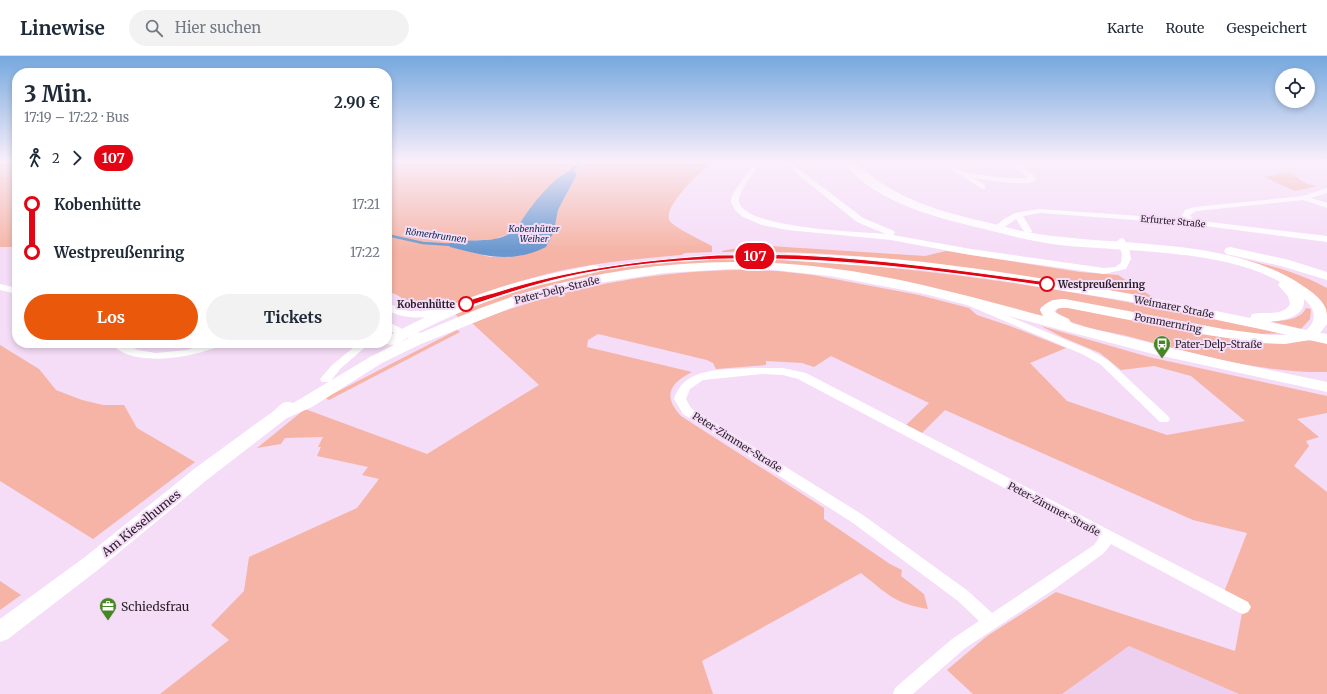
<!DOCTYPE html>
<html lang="de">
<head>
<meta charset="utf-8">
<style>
	body { margin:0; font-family:Merriweather,serif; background:#f2f2f3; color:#1f2937; height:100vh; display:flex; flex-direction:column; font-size:15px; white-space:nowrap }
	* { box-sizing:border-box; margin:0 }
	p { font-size:13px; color:#747a83 }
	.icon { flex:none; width:22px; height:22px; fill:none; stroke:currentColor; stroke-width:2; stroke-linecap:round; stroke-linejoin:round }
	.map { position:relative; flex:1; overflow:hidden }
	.side { position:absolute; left:12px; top:12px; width:380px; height:280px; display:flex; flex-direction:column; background:#fff; border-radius:16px; box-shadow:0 2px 6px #0003 }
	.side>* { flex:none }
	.badge { padding:0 8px; border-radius:13px; font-size:14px; line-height:26px }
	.fabs { position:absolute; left:1275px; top:12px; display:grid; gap:8px }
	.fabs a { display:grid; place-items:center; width:40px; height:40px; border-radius:50%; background:#fff; box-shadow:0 2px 6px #0003; font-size:20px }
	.map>.badge { position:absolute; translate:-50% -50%; box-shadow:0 0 0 2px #fff }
	.legs { display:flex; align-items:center; gap:6px; height:44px; padding:0 12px; font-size:13px }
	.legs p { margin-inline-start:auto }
	.headline { display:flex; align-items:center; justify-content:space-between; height:68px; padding:0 12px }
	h1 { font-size:22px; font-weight:700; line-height:30px }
	.cta { display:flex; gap:8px; margin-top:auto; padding:8px 12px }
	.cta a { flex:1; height:46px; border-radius:24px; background:#ea580c; color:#fff; font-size:16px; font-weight:700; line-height:46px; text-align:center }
	.cta a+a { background:#f2f2f3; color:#1f2937 }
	ul { padding:0 12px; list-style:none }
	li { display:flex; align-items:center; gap:14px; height:48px; font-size:15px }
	li i { display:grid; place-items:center; width:6px; height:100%; margin:0 5px; background:currentColor }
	li i::after { content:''; width:10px; height:10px; margin:-5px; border:3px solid; border-radius:50%; background:#fff }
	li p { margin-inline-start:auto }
	li:first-child i { background:linear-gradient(#0000 50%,currentColor 0) }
	li:last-child i { background:linear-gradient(currentColor 50%,#0000 0) }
	header { display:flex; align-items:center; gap:24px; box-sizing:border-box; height:56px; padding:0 20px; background:#fff; border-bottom:1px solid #e0e1e3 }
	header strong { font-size:19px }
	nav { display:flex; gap:22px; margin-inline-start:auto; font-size:14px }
	.search { width:280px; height:36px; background:#f2f2f3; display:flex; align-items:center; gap:10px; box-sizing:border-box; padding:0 14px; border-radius:22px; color:#747a83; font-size:15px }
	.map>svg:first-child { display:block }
	.built { fill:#edcfef }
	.green { fill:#f5b4a6; fill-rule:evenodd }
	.water { fill:#6997ce }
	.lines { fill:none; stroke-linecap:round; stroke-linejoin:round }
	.stream { stroke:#6997ce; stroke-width:2.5 }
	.street { fill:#fff; fill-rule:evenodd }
	.secondary { fill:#fff; fill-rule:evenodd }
	.line-1 { fill:#e30513; stroke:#fff }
	.stop-1-dot { fill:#fff; stroke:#e30513; stroke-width:2 }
	.labels { text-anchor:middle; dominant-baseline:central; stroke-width:4; stroke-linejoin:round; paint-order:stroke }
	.far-street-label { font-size:9px; fill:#271e28; stroke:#f5dcf7 }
	.far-water-label { font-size:9px; font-style:italic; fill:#0b2b4f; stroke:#f5dcf7 }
	.stop-label { font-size:10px; font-weight:bold; fill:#271e28; stroke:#f5dcf7; text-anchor:start }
	.street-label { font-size:10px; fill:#271e28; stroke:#f5dcf7 }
	.poi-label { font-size:10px; fill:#271e28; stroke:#f5dcf7; text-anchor:start }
	.near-street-label { font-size:12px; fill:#271e28; stroke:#f5dcf7 }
	.near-poi-label { font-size:12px; fill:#271e28; stroke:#f5dcf7; text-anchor:start }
</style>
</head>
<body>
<header>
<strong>Linewise</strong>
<div class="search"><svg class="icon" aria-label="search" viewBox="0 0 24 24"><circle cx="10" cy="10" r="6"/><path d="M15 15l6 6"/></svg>Hier suchen</div>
<nav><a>Karte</a><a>Route</a><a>Gespeichert</a></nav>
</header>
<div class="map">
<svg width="1327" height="638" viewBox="0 0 1327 638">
	<rect width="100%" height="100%" fill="#f5dcf7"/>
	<path class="built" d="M1129 590 1239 638H1062Z"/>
	<g class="green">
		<rect x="0" y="106" width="17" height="85"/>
		<path d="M387 106H711C702 115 661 151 670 165 675 172 703 185 712 190V196L685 197 681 199C635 203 588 207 543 219 523 224 503 230 484 237 468 243 452 251 435 253 419 255 407 244 393 237L387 240ZM564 116 577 118 558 154 554 175 521 200 490 201 451 191 455 186 495 183 514 176 531 151Z"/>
		<path d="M1289 116 1307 128 1317 130 1295 135 1264 121Z"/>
		<path d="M753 189 925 200 946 195 1080 216 1118 219 1154 242C1011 217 867 193 722 196V195Z"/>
		<path d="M1228 200C1262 207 1296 215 1327 232V259L1319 243Z"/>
		<path d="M742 203C927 206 1107 241 1287 277L1261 278 1232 275 1065 244H1052L1040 252 1041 256 1046 262 799 209 661 211 458 261 454 257C479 248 504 239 529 231 598 211 671 205 742 203Z"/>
		<path d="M740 214 777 215 813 219 919 239 969 252 977 259 1010 270 1066 292 1030 307 1067 345 1167 379 1245 365 1191 320 1154 310 1121 314 1100 297 1062 281 1041 270 1149 301 1327 340V357L1297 363 1319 381 1306 385 1309 390 1294 410 1327 436V638H1239L1129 590 1062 638H973L947 614 987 580 1056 536 1235 595 1244 546 1224 536 1247 477 1193 464 945 354 922 377 906 369 929 347 831 300 814 311 802 307 766 305V309L716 313 713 307 707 304 598 278 588 284 587 291 692 316C670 327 662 340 681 360L824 452V463L890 508 902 514 901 520 924 538 928 553C895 548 886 537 861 517L702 605 713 638H160L229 584 211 569 244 535 249 501 357 452 379 423 362 419 368 411 317 400 321 391H318L323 381 285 382 281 388 257 392 305 353 427 398 539 329 472 267C558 233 648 215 740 214Z"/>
		<path d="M1064 251 1283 287 1314 284 1327 287V316C1259 317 1192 297 1127 280 1107 275 1071 271 1056 256L1057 253Z"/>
		<path d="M1306 252 1311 253 1310 263 1301 273 1269 265C1281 265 1300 265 1306 252Z"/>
		<path d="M457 274 460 276 329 344 325 342Z"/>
		<path d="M0 289 39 313 56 334 82 344 103 349H124L137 372 195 406 93 483 0 425Z"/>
		<path d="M0 525 21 539 0 554Z"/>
	</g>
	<path class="water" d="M572 114 577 118 558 154 554 175 546 191C512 208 485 200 450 191L448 188C469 181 492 189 511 177 518 174 521 164 526 158 535 145 557 118 572 114Z"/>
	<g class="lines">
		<g class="stream">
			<path d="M387 111 396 106"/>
			<path d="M570 119 572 114 580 106"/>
			<path d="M387 179 423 187 453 189"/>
		</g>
		<g class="street">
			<path d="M755 106H762C756 114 738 136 739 145 742 173 863 176 886 178L857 166 782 106H790L863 162 894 175 895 177 893 179 971 193 1104 212 1115 211 1121 207 1122 198 1117 185 1121 182 1124 183 1129 192 1131 203 1126 213 1104 218 971 199 891 184 787 174 762 169 743 161 735 154 731 146 732 139Z"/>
			<path d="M940 106C953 106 955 114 966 116 982 120 1011 123 1028 122L1010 106H1018L1035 120 1036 124C1026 132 986 123 973 122L985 129V133H982Z"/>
			<path d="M1327 132V137L1311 142 1327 147V152L1303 144 1196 155 1190 159 1193 164 1327 180V186L1190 168 1040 157 1023 160 1032 175 1031 177H1025L1016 163 1000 174H994L993 172 1004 163 1015 157 1040 153 1184 163 1182 159 1185 154 1194 151 1303 140Z"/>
			<path d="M0 228 17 232V238L0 234Z"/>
			<path d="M970 244 1090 294 1108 304 1168 360 1170 363 1168 366H1160L1100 308 1082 298 967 249 965 247 967 245Z"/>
			<path d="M387 247 408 255H423L446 252 451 255 449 257C429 262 406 265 387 254Z"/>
			<path d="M387 265 408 276 426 277 431 280C422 289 396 279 387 273Z"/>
			<path d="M111 287H124L138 294 156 297 187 294 207 287H221C218 292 211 293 205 295 181 303 128 310 111 287Z"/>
			<path d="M359 287H370L340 313 330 326H322L320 323 332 309Z"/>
			<path d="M752 312H783L806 317 1248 546 1251 551 1248 556 1243 558 1238 556 1111 488 1104 497 1056 532 964 593 913 638H893L895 632 952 583 979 565 958 545 853 467 683 358 674 343C684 310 724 314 752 312ZM762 318 783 319 798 323 1099 482 1094 489 992 557 968 535 863 459 691 352 686 343 690 333 703 324Z"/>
		</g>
		<g class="secondary">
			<path d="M844 106H855C895 144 941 156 994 168 1005 170 1015 174 1026 176 1113 192 1228 179 1303 230 1312 236 1321 242 1326 253 1327 257 1327 263 1327 268L1320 277 1327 278V288L1309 284 1285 288 1260 287 1201 278 1068 252H1059L1054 255 1056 257 1069 263 1071 267 1089 272 1222 304 1327 326V336L1153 298 925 238 830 220 765 213H731L664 217 598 227 528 245 421 288 382 307 312 351 287 362 208 423 99 513 8 583 0 586V563L85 501 194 413 275 354C281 348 284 344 293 347L300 343 370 301 394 289 385 288 384 287H387V281C411 268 436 255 461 245 504 228 548 218 593 209L598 210 600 213 598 216C567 223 536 229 506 239 469 251 434 267 400 286 441 268 484 249 527 236 625 207 727 199 829 212 901 221 972 241 1043 260L1040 254C1046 245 1055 243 1065 243L1223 273 1269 279H1288L1127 245 991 223 923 214 783 204 782 201 783 198 788 197C833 199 879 201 924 206 1034 219 1142 239 1250 262L1252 258C1264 255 1283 261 1290 248L1288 240 1278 229 1280 226C1224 193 1125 196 1060 189 1037 186 1015 181 992 175 969 169 945 164 922 156 896 147 860 130 844 106ZM1304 243C1315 252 1318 265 1306 274L1269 266C1282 265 1306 261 1304 243Z"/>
			<path d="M1230 191 1289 204 1327 216V224L1281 210 1226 198 1224 195 1226 192Z"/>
		</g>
	</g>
	<linearGradient id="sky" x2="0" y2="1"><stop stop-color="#75a8de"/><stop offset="0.54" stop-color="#faeffb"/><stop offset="1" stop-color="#faeffb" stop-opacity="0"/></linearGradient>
	<rect width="1327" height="195" fill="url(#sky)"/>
	<path class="line-1" d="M717 199C744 199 772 198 799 199 882 203 965 215 1047 226L1051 228 1047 230C898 209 747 189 597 215 553 222 511 236 469 250L463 248C471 242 487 239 497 236 569 213 642 204 717 199Z"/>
	<defs>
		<g id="bus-pin" transform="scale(0.9)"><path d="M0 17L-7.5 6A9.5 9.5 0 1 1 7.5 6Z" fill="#488524" stroke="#f5dcf7"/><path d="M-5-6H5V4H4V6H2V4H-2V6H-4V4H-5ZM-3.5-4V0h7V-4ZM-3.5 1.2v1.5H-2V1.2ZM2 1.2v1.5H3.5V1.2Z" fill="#fff"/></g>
		<g id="office-pin" transform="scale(0.9)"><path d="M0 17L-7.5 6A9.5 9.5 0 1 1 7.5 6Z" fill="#488524" stroke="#f5dcf7"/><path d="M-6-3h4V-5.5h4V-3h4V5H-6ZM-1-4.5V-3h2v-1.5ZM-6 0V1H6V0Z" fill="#fff"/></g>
	</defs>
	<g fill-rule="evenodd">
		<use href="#bus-pin" x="1162" y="288"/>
		<use href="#office-pin" x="108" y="550"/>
	</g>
	<g class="stop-1-dot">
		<circle cx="1047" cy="228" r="7"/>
		<circle cx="466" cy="248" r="7"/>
	</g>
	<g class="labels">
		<g class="far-street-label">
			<text transform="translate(1173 165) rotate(5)">Erfurter Straße</text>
		</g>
		<g class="far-water-label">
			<text x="534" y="172">Kobenhütter<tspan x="534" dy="10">Weiher</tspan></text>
			<text transform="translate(436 179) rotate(8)">Römerbrunnen</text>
		</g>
		<g class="stop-label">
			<text x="1058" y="228">Westpreußenring</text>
			<text x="455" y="248" text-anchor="end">Kobenhütte</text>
		</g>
		<g class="street-label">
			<text transform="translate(557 234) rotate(-14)">Pater-Delp-Straße</text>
			<text transform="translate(1174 251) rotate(11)">Weimarer Straße</text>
			<text transform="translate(1168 267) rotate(11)">Pommernring</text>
			<text transform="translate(737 386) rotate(32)">Peter-Zimmer-Straße</text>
			<text transform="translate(1054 453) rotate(28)">Peter-Zimmer-Straße</text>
		</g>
		<g class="poi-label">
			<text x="1175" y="288">Pater-Delp-Straße</text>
		</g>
		<g class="near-street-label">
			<text transform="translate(141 467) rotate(-39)">Am Kieselhumes</text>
		</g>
		<g class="near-poi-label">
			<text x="121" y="550">Schiedsfrau</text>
		</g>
	</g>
</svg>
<div class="fabs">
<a><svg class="icon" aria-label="locate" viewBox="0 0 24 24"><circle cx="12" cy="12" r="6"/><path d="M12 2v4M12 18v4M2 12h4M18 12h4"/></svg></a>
</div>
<b class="badge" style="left:755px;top:200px;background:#e30513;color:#fff">107</b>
<section class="side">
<div class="headline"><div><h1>3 Min.</h1><p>17:19 – 17:22 · Bus</p></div><b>2.90 €</b></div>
<div class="legs"><svg class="icon" aria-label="walk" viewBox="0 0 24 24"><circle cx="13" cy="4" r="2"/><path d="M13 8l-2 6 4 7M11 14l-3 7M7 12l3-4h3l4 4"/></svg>2<svg class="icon" aria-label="forward" viewBox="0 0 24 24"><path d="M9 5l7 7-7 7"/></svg><b class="badge" style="background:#e30513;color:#fff">107</b></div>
<ul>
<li><i style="color:#e30513"></i><b>Kobenhütte</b><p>17:21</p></li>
<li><i style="color:#e30513"></i><b>Westpreußenring</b><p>17:22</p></li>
</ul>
<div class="cta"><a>Los</a><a>Tickets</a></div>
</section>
</div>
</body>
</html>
